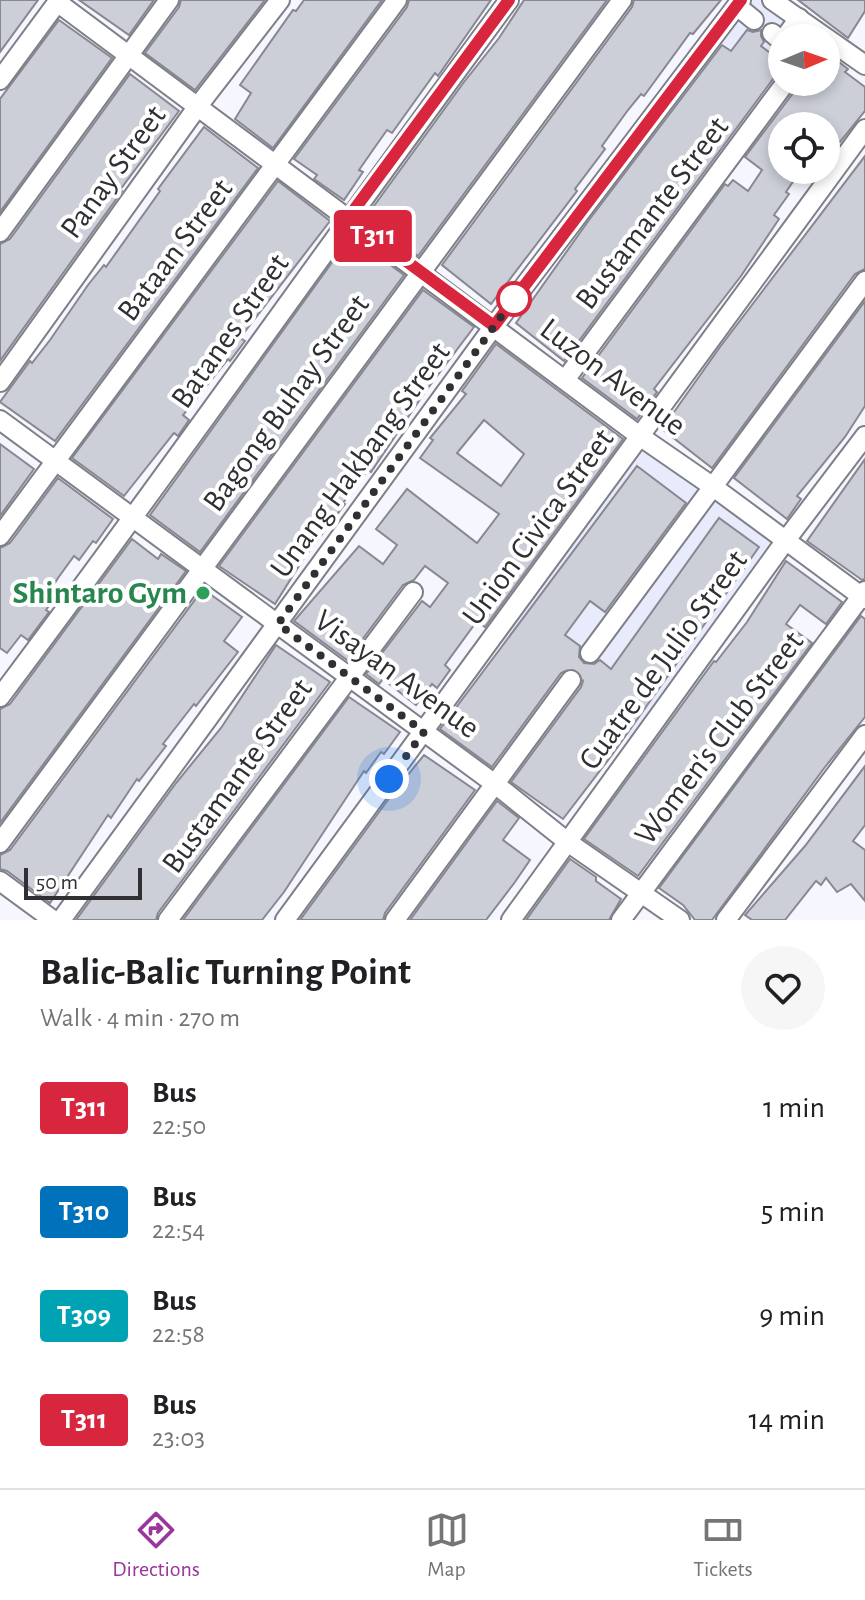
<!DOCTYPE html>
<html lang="en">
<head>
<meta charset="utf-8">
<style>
	body { margin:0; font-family:"Alegreya Sans",sans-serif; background:#f6f6f6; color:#202124; height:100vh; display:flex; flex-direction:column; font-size:30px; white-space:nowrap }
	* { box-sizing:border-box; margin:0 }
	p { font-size:26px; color:#757577 }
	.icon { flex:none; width:44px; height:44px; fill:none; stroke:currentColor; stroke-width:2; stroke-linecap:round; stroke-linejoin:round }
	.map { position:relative; height:920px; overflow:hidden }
	.drawer { display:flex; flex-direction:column; background:#fff; flex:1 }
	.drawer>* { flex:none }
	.badge { padding:0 16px; border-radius:6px; font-size:28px; line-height:52px }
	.needle { width:52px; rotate:88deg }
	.buttons { position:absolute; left:768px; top:24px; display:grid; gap:16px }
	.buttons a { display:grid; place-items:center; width:72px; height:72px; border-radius:50%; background:#fff; box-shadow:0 4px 12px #0003; font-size:40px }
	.scale { position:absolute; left:24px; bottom:20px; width:118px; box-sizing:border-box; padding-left:8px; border:4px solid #303034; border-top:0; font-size:22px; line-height:28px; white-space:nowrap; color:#303034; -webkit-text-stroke:6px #fff; paint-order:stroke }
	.you { position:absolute; width:40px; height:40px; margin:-20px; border:6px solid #fff; border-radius:50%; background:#1a73e8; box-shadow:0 0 0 12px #1a73e833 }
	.map>.badge { position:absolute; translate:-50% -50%; box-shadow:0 0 0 4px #fff }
	.round { display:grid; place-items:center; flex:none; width:84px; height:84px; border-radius:42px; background:#f6f6f6 }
	.summary { display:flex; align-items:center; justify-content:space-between; height:136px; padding:0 40px }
	h1 { font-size:38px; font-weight:700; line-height:60px }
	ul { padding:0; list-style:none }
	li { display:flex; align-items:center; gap:24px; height:104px; padding:0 40px }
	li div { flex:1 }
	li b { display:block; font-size:30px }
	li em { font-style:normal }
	li .badge { min-width:88px; font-weight:700; text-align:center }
	.tabs { display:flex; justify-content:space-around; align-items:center; height:112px; border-top:2px solid #e0e0e0; background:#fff; font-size:22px; color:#757577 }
	.tabs a { display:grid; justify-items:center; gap:4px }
	.tabs .active { color:#99359b }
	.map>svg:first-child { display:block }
	.built { fill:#e8ebfc }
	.building { fill:#ccced8; stroke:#878891; stroke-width:2; fill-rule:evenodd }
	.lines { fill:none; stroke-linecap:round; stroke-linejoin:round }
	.minor-tunnel { stroke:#ceced6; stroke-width:18; stroke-dasharray:18 9; stroke-linecap:butt }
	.minor-casing { stroke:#7e7f88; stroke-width:22 }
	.minor { stroke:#fff; stroke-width:18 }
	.line-casing { stroke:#fff; stroke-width:18 }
	.line { stroke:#d7263d; stroke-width:12 }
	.walk { stroke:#303034; stroke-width:8; stroke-dasharray:0 14.4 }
	.stop-dot { fill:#fff; stroke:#d7263d; stroke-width:4 }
	.leisure-dot { fill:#2e9e5b; stroke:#fff; stroke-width:3 }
	.labels { text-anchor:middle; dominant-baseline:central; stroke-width:8; stroke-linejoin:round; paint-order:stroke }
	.street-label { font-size:32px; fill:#303034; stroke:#fff }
	.leisure-label { font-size:32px; font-weight:bold; fill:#27864d; stroke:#fff; text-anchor:end }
</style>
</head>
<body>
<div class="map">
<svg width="865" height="920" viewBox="0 0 865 920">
	<rect width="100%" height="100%" fill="#f5f6fe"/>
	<g class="built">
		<path d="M752 0H764L811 38H782V77L777 84 721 43Z"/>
		<path d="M641 443 774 539 630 737 499 641Z"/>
	</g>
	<g class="building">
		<path d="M0 0H38L0 52Z"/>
		<path d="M79 0H154L129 35Z"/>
		<path d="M181 0H265L195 90 145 53 179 7Z"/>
		<path d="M304 0H382L273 148 235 119 251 93 240 85 293 10 296 11Z"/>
		<path d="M409 0H491L438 76 435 73 392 133 387 130 375 147 359 170 363 172 344 200 314 179 317 175 294 159 407 7Z"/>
		<path d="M524 0H607L418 256 366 217 464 82 499 38Z"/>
		<path d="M634 0H721L693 34 690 33 644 96 641 94 628 110 602 146 605 149 575 189 577 191 491 304 442 265 632 7Z"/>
		<path d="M798 0H865V11L848 38Z"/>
		<path d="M59 20 112 58 0 212V99Z"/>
		<path d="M747 30 753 32 761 30V36L764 42 761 46 782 62V71L776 75 564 361 516 323 589 220 722 45 731 51Z"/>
		<path d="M826 52 848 69 845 72 865 87V111L840 142 834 138 826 148V126H819L808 118 802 126H782V170H801L786 192 789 194 774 215 779 219 741 276 654 389 657 392 637 419 582 378 725 184 728 186 733 180 748 191 762 170 745 157 796 89 798 82H826Z"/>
		<path d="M130 74 179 111 120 190 122 191 0 361V244L10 239Z"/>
		<path d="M204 127 258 168 55 441 0 402 30 361 32 363 50 340 88 285 104 265 106 267 160 191 158 189Z"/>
		<path d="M865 156V269L855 274 712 468 662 429 720 347Z"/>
		<path d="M278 181 330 221 240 338 245 341 230 361 228 359 183 415 189 420 178 436 174 433 124 496 72 458Z"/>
		<path d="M351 236 404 275 200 552 150 515Z"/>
		<path d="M423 290 474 327 425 392 371 472 368 470 343 503 345 504 304 558 275 604 219 566Z"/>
		<path d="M865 301V406L845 437 797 496 801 499 787 519 734 478Z"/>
		<path d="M496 344 623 439 485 627 477 621 445 665 450 670 437 688 432 684 416 705 383 679 379 684 366 674 422 601 430 607 448 583 425 566 414 580 403 585 347 660 294 621 359 546 383 564 397 545 376 529 407 489 477 543 499 514 420 458 433 440 430 438 466 394 462 391ZM484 420 524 454 501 486 457 453Z"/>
		<path d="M0 444 34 469 0 516Z"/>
		<path d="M865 459V579L862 580 807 541Z"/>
		<path d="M637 466 686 503 605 612 590 601 565 635 580 646 579 657 584 663 594 664 600 660 611 669 719 518 759 547 612 755 563 819 511 782 581 687 583 681 579 671 572 668 561 673 492 767 440 729Z"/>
		<path d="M58 478 113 519 96 543 93 541 79 560 74 556 58 578 45 599 51 603 46 610 49 612 28 640 21 635 7 653 0 648V548L10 543Z"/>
		<path d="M132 539 158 559 161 554 186 571 0 823V709L10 704Z"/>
		<path d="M786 561 842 602 826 624 800 605 786 624 812 643 638 876 584 839 714 661 716 662 747 622Z"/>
		<path d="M203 589 242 617 224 641 238 652 196 706 194 704 180 722 163 744 166 746 139 781 137 779 111 818 108 815 50 903 7 871 0 869V855L10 850Z"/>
		<path d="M861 616 865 619V717L825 767 712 920H695L683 905 659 888Z"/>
		<path d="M276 645 330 682 158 913 156 920H76L176 783 221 728Z"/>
		<path d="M349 697 400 732 384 754 381 752 366 773 364 771 284 892 262 920H183Z"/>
		<path d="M424 755 475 790 385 913 383 920H300L393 793Z"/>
		<path d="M865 766V825L853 841 865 850V901L851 884 837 892 826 878 821 885 816 881 785 920H752L745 915 805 846Z"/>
		<path d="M497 801 519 818 503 840 530 860 515 882 486 920H410Z"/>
		<path d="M570 859 596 877V881L621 899 609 920H526Z"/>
	</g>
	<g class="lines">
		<path class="minor-tunnel" d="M571 680 590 653"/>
		<g class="minor-casing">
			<g id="minor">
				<path d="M772 0 865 65"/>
				<path d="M57 2 641 437 712 486 865 599"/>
				<path d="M737 6 754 20"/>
				<path d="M772 33 778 38 786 36 799 18"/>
				<path d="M0 80 59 0"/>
				<path d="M0 232 169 0"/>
				<path d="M565 380 786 82"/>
				<path d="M0 382 198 106 280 0"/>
				<path d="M0 420 495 784 569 843 680 920"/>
				<path d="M0 536 397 0"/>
				<path d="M590 653 865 281"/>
				<path d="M0 697C173 467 338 231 509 0"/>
				<path d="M0 843 622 0"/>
				<path d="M0 881 53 920"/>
				<path d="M61 920 494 326 741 0"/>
				<path d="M168 920 413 592"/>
				<path d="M285 920 865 129"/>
				<path d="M395 920 571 680"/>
				<path d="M511 920 786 540 865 436"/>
				<path d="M621 920 865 591"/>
				<path d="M726 920 865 735"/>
			</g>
		</g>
		<use href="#minor" class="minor"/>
	</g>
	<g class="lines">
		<g class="line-casing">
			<path id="line" d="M509 0 348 218 494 326 741 0"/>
		</g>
		<use href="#line" class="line"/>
		<path class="walk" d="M389 779 424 732 278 624 514 299"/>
	</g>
	<circle class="stop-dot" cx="514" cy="299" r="16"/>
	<circle class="leisure-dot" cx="203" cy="593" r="8"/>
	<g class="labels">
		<g class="street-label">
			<text transform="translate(113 172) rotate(-54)">Panay Street</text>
			<text transform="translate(652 213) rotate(-53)">Bustamante Street</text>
			<text transform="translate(175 250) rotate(-53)">Bataan Street</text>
			<text transform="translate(230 331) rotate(-55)">Batanes Street</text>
			<text transform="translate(613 377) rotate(37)">Luzon Avenue</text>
			<text transform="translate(286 403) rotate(-54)">Bagong Buhay Street</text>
			<text transform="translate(360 460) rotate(-54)">Unang Hakbang Street</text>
			<text transform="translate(538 527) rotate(-54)">Union Civica Street</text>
			<text transform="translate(663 660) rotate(-54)">Cuatre de Julio Street</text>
			<text transform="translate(397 674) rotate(36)">Visayan Avenue</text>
			<text transform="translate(719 738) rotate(-53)">Women's Club Street</text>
			<text transform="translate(237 776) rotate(-54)">Bustamante Street</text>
		</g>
		<g class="leisure-label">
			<text x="187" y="593">Shintaro Gym</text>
		</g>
	</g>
</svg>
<div class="buttons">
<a><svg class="needle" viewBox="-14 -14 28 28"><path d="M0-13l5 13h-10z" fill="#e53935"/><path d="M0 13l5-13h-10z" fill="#757577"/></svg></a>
<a><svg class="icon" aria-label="locate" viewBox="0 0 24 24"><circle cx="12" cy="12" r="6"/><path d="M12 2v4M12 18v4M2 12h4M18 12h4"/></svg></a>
</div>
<div class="scale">50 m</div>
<div class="you" style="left:389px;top:779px"></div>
<b class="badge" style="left:373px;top:236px;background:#d7263d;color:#fff">T311</b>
</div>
<section class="drawer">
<div class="summary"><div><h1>Balic-Balic Turning Point</h1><p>Walk · 4 min · 270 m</p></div><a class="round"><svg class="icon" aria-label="heart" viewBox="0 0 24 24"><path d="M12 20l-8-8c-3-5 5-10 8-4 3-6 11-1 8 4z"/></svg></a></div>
<ul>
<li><span class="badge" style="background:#d7263d;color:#fff">T311</span><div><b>Bus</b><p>22:50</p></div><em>1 min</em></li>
<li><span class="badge" style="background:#0072bc;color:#fff">T310</span><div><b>Bus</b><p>22:54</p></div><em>5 min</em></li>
<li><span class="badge" style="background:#00a3b4;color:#fff">T309</span><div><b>Bus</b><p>22:58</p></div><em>9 min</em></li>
<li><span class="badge" style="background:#d7263d;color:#fff">T311</span><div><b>Bus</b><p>23:03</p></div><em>14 min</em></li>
</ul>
</section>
<nav class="tabs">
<a class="active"><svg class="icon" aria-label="directions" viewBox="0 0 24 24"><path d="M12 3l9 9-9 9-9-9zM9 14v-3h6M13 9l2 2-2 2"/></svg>Directions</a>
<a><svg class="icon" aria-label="map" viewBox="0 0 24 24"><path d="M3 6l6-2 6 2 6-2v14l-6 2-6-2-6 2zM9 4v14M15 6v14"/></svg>Map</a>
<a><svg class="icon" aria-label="tickets" viewBox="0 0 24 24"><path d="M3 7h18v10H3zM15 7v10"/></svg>Tickets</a>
</nav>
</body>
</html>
